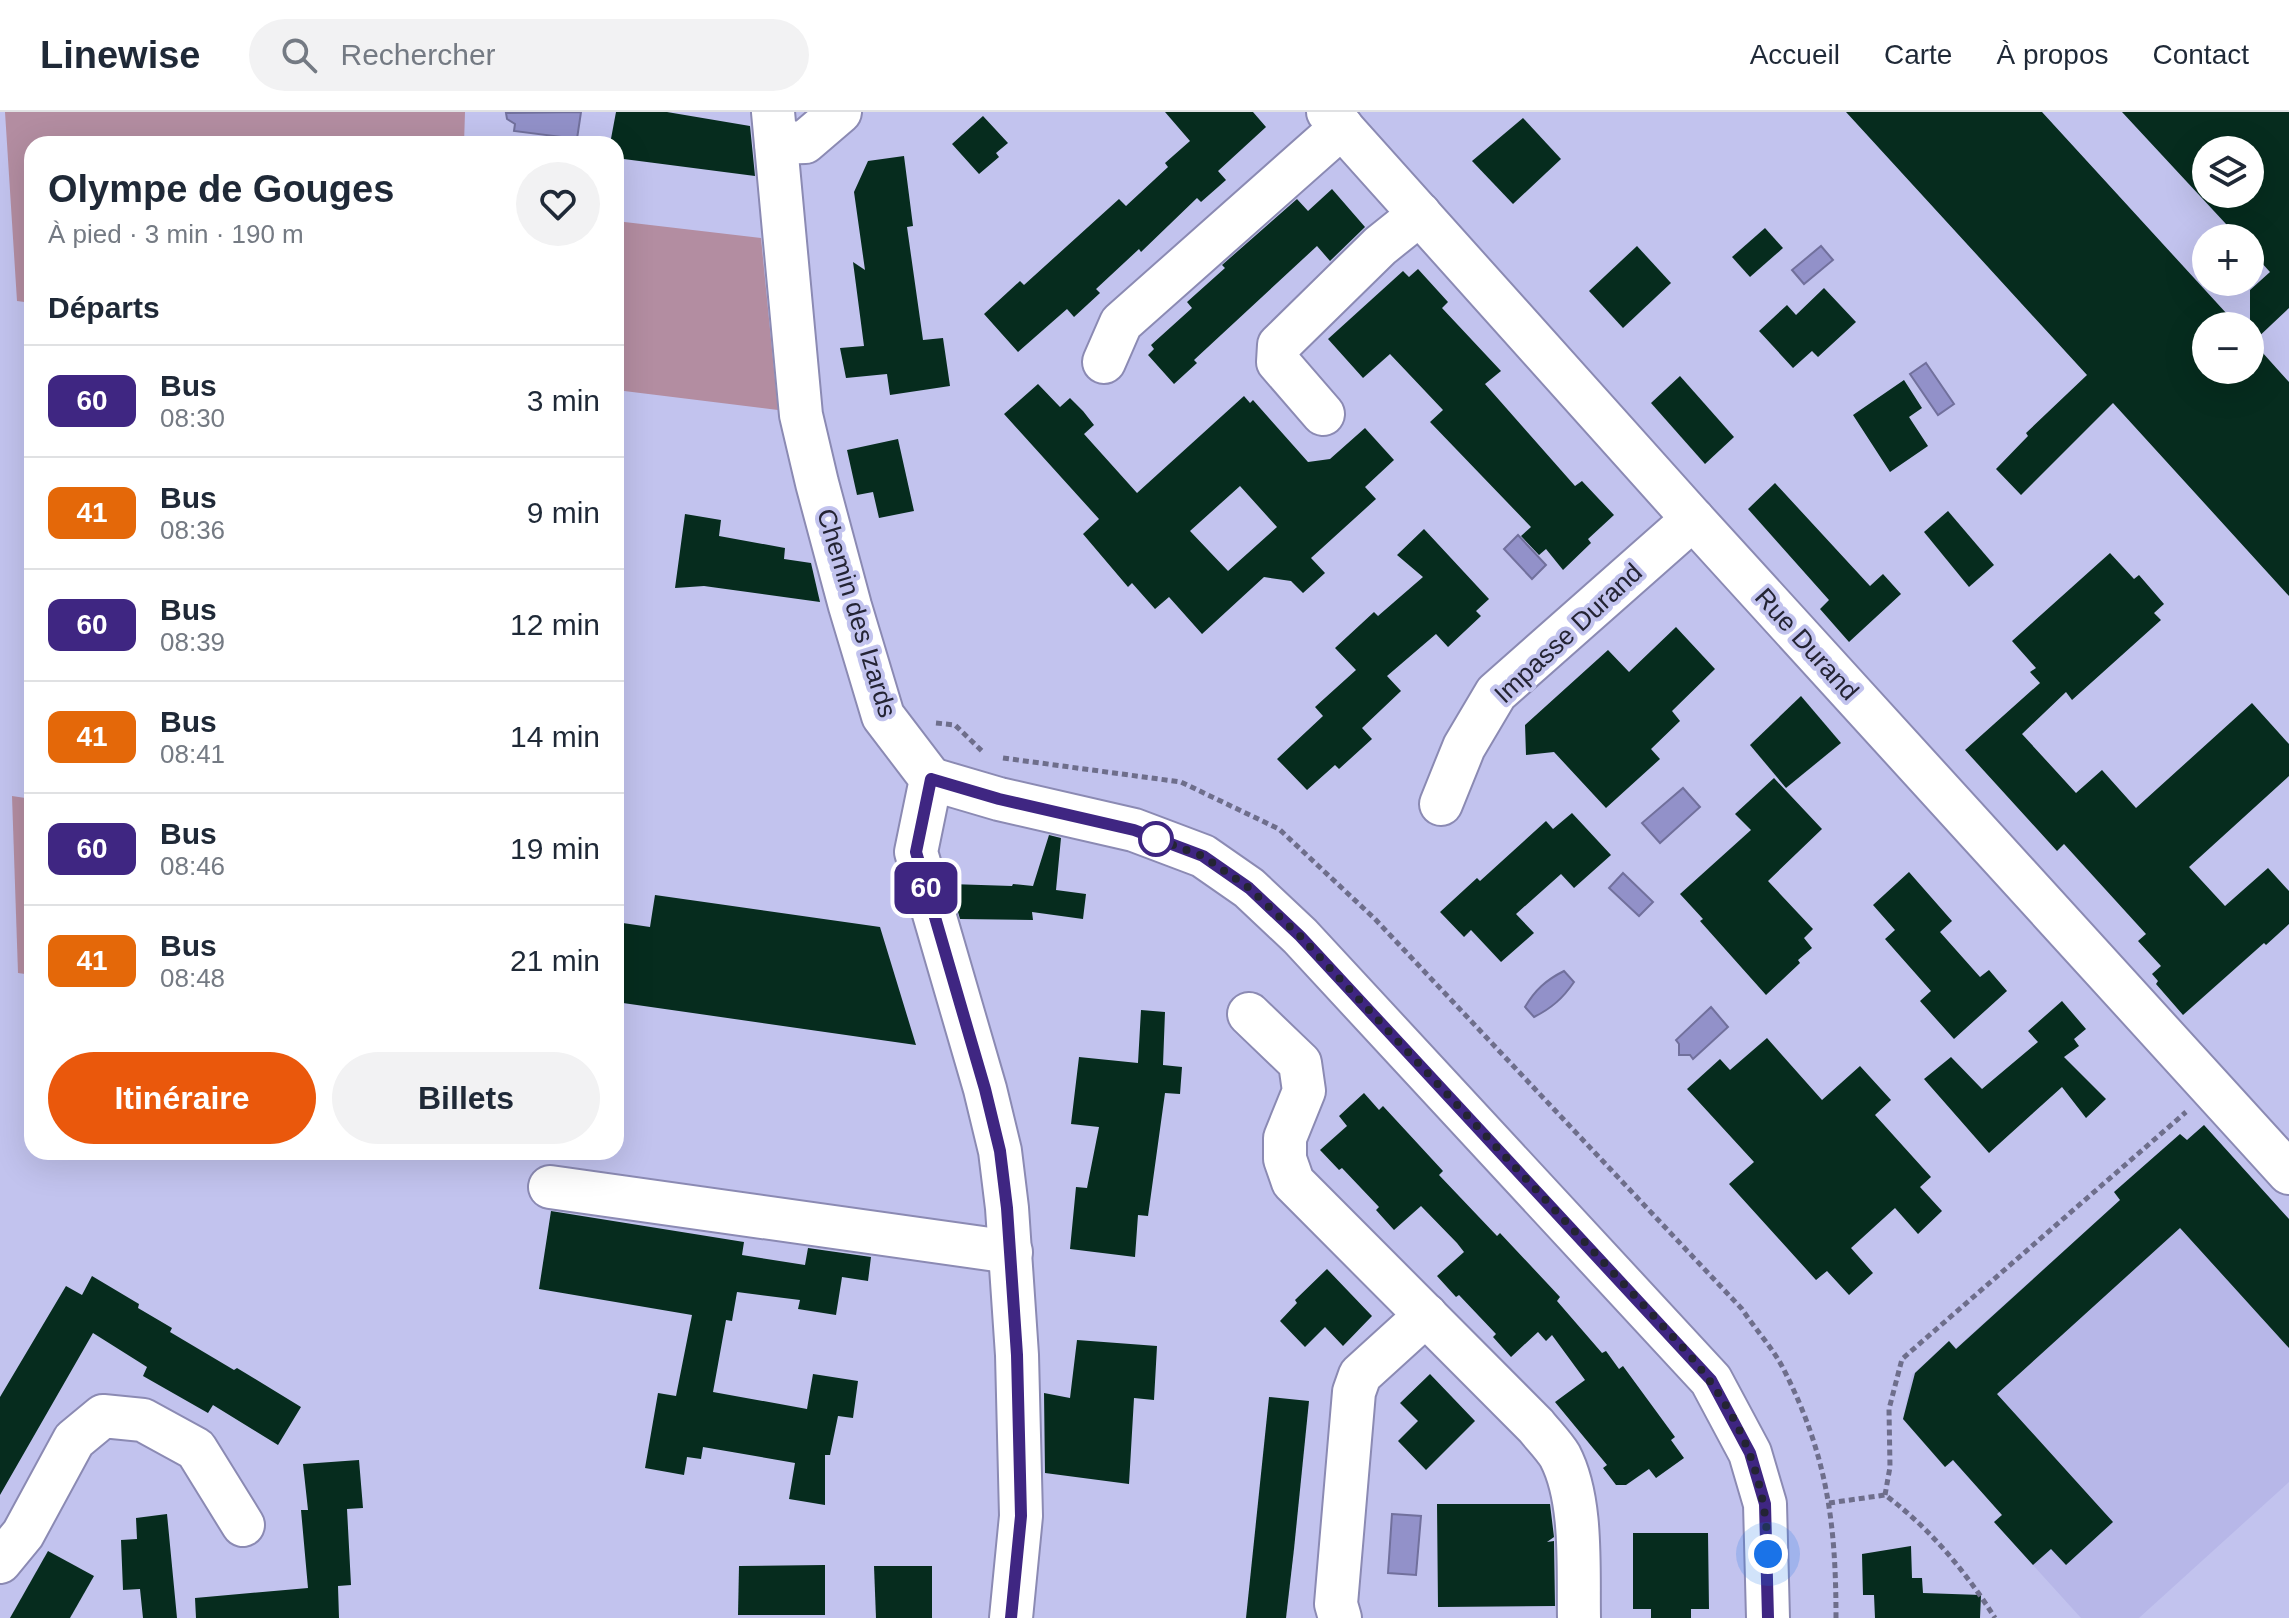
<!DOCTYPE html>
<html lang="fr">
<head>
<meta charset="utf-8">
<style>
	body { margin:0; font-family:Arial,sans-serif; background:#f2f2f3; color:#1f2937; height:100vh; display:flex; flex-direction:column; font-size:30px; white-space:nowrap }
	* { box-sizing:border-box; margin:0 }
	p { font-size:26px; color:#747a83 }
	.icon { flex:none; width:44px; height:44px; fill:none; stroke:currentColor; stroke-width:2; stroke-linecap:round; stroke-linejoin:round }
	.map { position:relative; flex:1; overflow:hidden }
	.panel { position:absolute; left:24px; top:24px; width:600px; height:1024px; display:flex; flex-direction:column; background:#fff; border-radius:24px; box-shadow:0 8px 32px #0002 }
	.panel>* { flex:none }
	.badge { padding:0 16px; border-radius:12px; font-size:28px; line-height:52px }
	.controls { position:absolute; left:2192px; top:24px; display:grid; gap:16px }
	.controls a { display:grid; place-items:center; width:72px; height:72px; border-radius:50%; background:#fff; box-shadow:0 8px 32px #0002; font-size:40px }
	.you { position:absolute; width:40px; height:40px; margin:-20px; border:6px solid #fff; border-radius:50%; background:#1a73e8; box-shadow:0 0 0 12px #1a73e833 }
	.map>.badge { position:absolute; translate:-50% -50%; box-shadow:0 0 0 4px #fff }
	h2 { padding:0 24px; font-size:30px; line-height:72px }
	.round { display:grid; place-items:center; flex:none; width:84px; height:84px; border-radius:42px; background:#f2f2f3 }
	.summary { display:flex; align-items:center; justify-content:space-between; height:136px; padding:0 24px }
	h1 { font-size:38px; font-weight:600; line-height:60px }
	.action { display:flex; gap:16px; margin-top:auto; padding:16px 24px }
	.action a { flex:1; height:92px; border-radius:48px; background:#ea580c; color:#fff; font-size:32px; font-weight:600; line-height:92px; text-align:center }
	.action a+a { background:#f2f2f3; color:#1f2937 }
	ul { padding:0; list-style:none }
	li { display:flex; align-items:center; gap:24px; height:112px; padding:0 24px; border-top:2px solid #e0e1e3 }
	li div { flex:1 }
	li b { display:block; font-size:30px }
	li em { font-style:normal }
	li .badge { min-width:88px; font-weight:700; text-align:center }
	header { display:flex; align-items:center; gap:48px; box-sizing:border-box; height:112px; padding:0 40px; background:#fff; border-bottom:2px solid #e0e1e3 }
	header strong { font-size:38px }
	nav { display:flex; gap:44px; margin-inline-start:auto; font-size:28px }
	.search { width:560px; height:72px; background:#f2f2f3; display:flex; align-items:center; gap:20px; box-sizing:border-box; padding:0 28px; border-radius:44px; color:#747a83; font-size:30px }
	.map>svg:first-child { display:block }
	.built { fill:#b7b7e8 }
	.green { fill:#b38da1 }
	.water { fill:#9291c9; stroke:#71709c; stroke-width:2 }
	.building { fill:#062c1e; fill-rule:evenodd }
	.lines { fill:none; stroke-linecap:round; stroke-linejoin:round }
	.minor-casing { stroke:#8b8ab3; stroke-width:46 }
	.path { stroke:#6e6e8b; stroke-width:5; stroke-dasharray:6 4; stroke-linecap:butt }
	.minor { stroke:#fff; stroke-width:42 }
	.line-casing { stroke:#fff; stroke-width:18 }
	.line { stroke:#3f2682; stroke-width:12 }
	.walk { stroke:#242434; stroke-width:8; stroke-dasharray:0 14.4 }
	.stop-dot { fill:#fff; stroke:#3f2682; stroke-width:4 }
	.labels { text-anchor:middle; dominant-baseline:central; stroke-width:8; stroke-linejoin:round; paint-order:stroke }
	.street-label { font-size:26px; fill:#242434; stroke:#c2c3ee }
</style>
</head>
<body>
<header>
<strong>Linewise</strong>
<div class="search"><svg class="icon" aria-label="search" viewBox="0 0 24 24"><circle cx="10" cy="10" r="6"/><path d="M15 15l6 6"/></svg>Rechercher</div>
<nav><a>Accueil</a><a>Carte</a><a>À propos</a><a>Contact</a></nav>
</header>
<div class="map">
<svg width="2289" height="1506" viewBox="0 0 2289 1506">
	<rect width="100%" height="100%" fill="#c2c3ee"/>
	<path class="built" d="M2204 1013 2289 1107V1370L2139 1506H2081L1994 1410 2002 1402 1953 1349 1945 1355 1903 1307 1912 1263 1949 1229 1956 1236 2120 1088 2114 1080 2180 1022 2187 1028Z"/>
	<g class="green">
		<path d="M5 0H465L464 32H32V191L17 189Z"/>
		<path d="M616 109 761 126 778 298 616 278Z"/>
		<path d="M12 684 32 687V863L18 861Z"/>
	</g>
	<g class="water">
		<path d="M581 0 577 27 514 19 515 12 507 7 506 1Z"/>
		<path d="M1821 134 1833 148 1804 172 1792 158Z"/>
		<path d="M1926 251 1954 292 1938 303 1910 262Z"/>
		<path d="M1518 423 1546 453 1532 467 1504 437Z"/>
		<path d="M1683 676 1700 695 1660 731 1642 711Z"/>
		<path d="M1623 761 1653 790 1639 804 1609 776Z"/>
		<path d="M1564 859 1574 870C1563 886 1552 896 1534 905L1525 895C1535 878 1546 868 1564 859Z"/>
		<path d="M1711 895 1728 915 1693 947 1690 943H1679V932L1676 928Z"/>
		<path d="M1392 1402 1421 1404 1416 1463 1388 1461Z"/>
	</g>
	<g class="building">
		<path d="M616 0H667L750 14 755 64 616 46V32H610Z"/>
		<path d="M1165 0H1253L1266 15 1218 59 1226 68 1201 90 1197 86 1141 140 1139 137 1096 177 1100 181 1074 205 1067 197 1018 240 984 202 1020 169 1024 173 1119 87 1126 94 1168 55 1165 51 1190 29Z"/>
		<path d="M1846 0H2042L2238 214H2206V258H2250V178L2270 160 2250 138V126H2239L2122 0H2289V196L2253 230 2289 270V484L2113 291 2021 383 1996 357 2028 324 2026 321 2087 263ZM2206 38H2250V82H2206Z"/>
		<path d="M983 4 1008 31 996 41 999 45 979 62 952 32Z"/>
		<path d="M1523 6 1561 47 1513 92 1472 49Z"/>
		<path d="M904 44 913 114 907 115 923 228 943 226 950 274 890 283 887 262 846 266 840 236 864 234 853 150 865 158 854 80 868 49Z"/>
		<path d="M1332 77 1365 115 1330 149 1317 134 1194 248 1197 251 1174 272 1148 243 1154 237 1151 233 1192 196 1187 190 1225 156 1222 153 1297 87 1308 99Z"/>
		<path d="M1765 116 1783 136 1750 165 1732 145Z"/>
		<path d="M1637 134 1671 171 1623 216 1589 179Z"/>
		<path d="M1418 157 1448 190 1442 196 1501 259 1485 272 1575 374 1582 369 1614 403 1588 427 1591 431 1563 458 1546 437 1539 443 1521 424 1531 415 1430 310 1443 298 1390 242 1363 266 1328 227 1403 159 1409 165Z"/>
		<path d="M1824 176 1856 210 1818 245 1812 239 1793 256 1759 219 1787 193 1796 203Z"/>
		<path d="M1680 264 1734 325 1705 352 1651 291Z"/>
		<path d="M1904 268 1922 296 1909 305 1928 334 1890 360 1853 303Z"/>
		<path d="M1038 272 1060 295 1070 286 1083 299 1094 313 1084 322 1137 381 1244 284 1250 291 1253 288 1308 350 1330 347 1365 316 1394 348 1365 375 1376 387 1311 446 1325 461 1303 481 1291 469 1264 465 1202 522 1169 485 1155 497 1132 471 1128 475 1083 422 1099 407 1004 302ZM1240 374 1277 415 1228 459 1190 419Z"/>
		<path d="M898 327 914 399 879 406 873 380 857 383 847 338Z"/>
		<path d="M1775 371 1870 474 1883 462 1901 482 1849 530 1820 497 1829 488 1748 397Z"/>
		<path d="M1948 399 1994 453 1969 475 1924 420Z"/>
		<path d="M685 402 721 408 719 424 785 436 784 447 811 451 820 490 704 474 675 476Z"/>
		<path d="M1424 417 1489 487 1476 499 1481 504 1448 535 1436 522 1387 564 1401 579 1362 616 1372 627 1339 657 1335 653 1307 678 1277 647 1323 604 1315 595 1356 558 1335 536 1374 500 1378 504 1423 465 1397 443Z"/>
		<path d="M2110 441 2134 467 2139 463 2164 492 2154 501 2161 508 2072 588 2066 580 2022 622 2076 681 2102 658 2136 696 2252 591 2289 632V664L2189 755 2225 794 2268 756 2289 779V812L2266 833 2264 831 2183 903 2156 872 2158 869 2152 862 2161 854 2138 829 2146 822 2064 732 2057 739 1965 638 2040 571 2030 560 2036 556 2012 529Z"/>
		<path d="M1676 515 1715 557 1672 599 1680 609 1651 637 1660 647 1606 696 1554 640 1526 643 1525 613 1608 538 1629 560Z"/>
		<path d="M1801 584 1841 631 1786 676 1750 633Z"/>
		<path d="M1774 666 1822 717 1768 769 1813 817 1804 826 1812 836 1798 848 1800 851 1766 883 1700 809 1703 807 1680 782 1751 718 1735 702Z"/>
		<path d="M1572 701 1611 743 1574 776 1561 762 1516 802 1534 821 1501 850 1471 818 1464 825 1440 800 1477 766 1480 769 1546 709 1553 717Z"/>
		<path d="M1049 723 1061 726 1056 778 1086 782 1083 807 1032 800 1033 808 960 807 950 772 1012 774 1013 772 1033 774Z"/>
		<path d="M1909 760 1952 809 1940 820 1980 865 1989 858 2007 879 1954 927 1920 889 1931 879 1885 827 1895 818 1873 793Z"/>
		<path d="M655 783 880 815 916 933 616 890V810L650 815Z"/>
		<path d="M2062 889 2086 917 2074 927 2079 934 2064 945 2106 987 2086 1006 2062 975 1989 1041 1924 967 1951 945 1982 977 2038 930 2028 919Z"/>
		<path d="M1141 898 1165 900 1163 953 1182 955 1180 982 1165 981 1148 1104 1138 1103 1135 1145 1070 1137 1076 1075 1087 1076 1099 1015 1071 1012 1079 945 1138 951Z"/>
		<path d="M1767 926 1822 988 1860 954 1891 988 1875 1003 1931 1065 1920 1075 1942 1099 1918 1122 1895 1096 1851 1136 1873 1161 1849 1183 1827 1159 1816 1168 1729 1072 1754 1050 1687 977 1720 947 1730 958Z"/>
		<path d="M1364 981 1379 998 1383 994 1443 1059 1439 1063 1497 1124 1500 1121 1546 1170 1560 1185 1557 1189 1602 1241 1606 1239 1619 1257 1623 1254 1675 1325 1671 1328 1684 1346 1656 1366 1649 1357 1626 1373H1616L1603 1356 1607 1353 1555 1290 1585 1268 1552 1223 1546 1229 1538 1220 1511 1245 1493 1225 1496 1222 1459 1183 1456 1185 1437 1164 1464 1140 1457 1131 1421 1094 1394 1118 1376 1098 1379 1095 1342 1056 1339 1058 1320 1038 1347 1014 1339 1004Z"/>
		<path d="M2204 1013 2289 1107V1236L2180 1116 1997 1282 2113 1410 2066 1453 2051 1437 2033 1453 1994 1410 2002 1403 1953 1348 1945 1355 1903 1307 1915 1261 1949 1229 1956 1237 2120 1088 2114 1080 2180 1022 2187 1028Z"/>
		<path d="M551 1099 744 1130 742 1143 805 1153 808 1136 871 1145 868 1169 842 1165 836 1203 798 1197 800 1188 737 1180 732 1209 726 1208 713 1280 807 1297 813 1262 858 1269 853 1306 838 1304 830 1343H825V1393L789 1387 795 1351 703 1335 701 1347 687 1345 684 1363 645 1356 658 1281 676 1284 692 1203 539 1177Z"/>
		<path d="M1327 1157 1372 1204 1343 1234 1325 1215 1305 1235 1280 1209 1297 1191 1295 1188Z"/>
		<path d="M92 1164 139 1192 138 1196 172 1216 170 1220 234 1258 237 1256 301 1295 278 1333 213 1293 208 1301 143 1264 147 1255 93 1221 0 1383V1285L66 1174 82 1183Z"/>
		<path d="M1077 1228 1157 1234 1154 1288 1134 1286 1129 1372 1045 1361 1044 1281 1070 1286Z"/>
		<path d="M1430 1262 1475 1309 1426 1358 1398 1329 1418 1309 1400 1291Z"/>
		<path d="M1269 1285 1309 1289 1294 1437 1286 1506H1246Z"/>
		<path d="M359 1348 363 1396 347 1397 351 1473 338 1474 339 1506H196L195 1486 308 1476 301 1398H308L303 1352Z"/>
		<path d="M1437 1392H1550L1554 1425 1547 1430 1554 1429 1555 1494 1438 1495Z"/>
		<path d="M167 1402 177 1506H143L140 1477 123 1478 121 1428 137 1427 136 1406Z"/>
		<path d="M1633 1421H1708L1709 1497H1691V1506H1651V1497H1633Z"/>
		<path d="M1911 1434 1912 1466H1922L1923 1481 1981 1483 1980 1506H1875L1874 1483H1863L1862 1442Z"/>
		<path d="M48 1439 94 1464 70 1506H10Z"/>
		<path d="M825 1453V1503H738L739 1454Z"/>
		<path d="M874 1454H932V1506H876Z"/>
	</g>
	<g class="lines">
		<g class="minor-casing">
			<g id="minor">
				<path d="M773 0 801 303 817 371 850 494 883 604 931 667 916 740 985 977 1000 1039 1007 1096 1017 1243 1021 1404 1011 1506"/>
				<path d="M1328 0 1693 407 2289 1061"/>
				<path d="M776 31 805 30 840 0"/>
				<path d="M1104 250 1121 211 1342 15"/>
				<path d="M1323 302 1278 250 1279 233 1380 134 1420 102"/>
				<path d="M931 667 999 687 1134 718 1203 744 1249 776 1300 824 1711 1268 1750 1341 1765 1392 1768 1506"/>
				<path d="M1441 692 1464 635 1496 581 1693 407"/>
				<path d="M1249 902 1300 951 1304 979 1285 1026V1047L1293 1070 1536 1314C1544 1324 1554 1334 1560 1344 1583 1388 1578 1457 1579 1506"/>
				<path d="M550 1075 1011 1140"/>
				<path d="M0 1450 23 1422 74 1328 103 1304 143 1308 196 1337 243 1413"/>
				<path d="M1340 1506 1336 1492 1354 1280 1360 1263 1426 1203"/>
			</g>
		</g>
		<g class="path">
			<path d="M936 611 955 613 983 640"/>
			<path d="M1003 646 1181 670 1279 717 1375 807 1742 1197C1755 1217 1773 1236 1784 1258 1827 1343 1836 1411 1836 1506"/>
			<path d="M1885 1383 1890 1355 1889 1297 1902 1247 2186 1000"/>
			<path d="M1829 1391 1885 1383C1929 1415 1966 1460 1995 1506"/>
		</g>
		<use href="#minor" class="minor"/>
	</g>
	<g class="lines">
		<g class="line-casing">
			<path id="line" d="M1011 1506 1021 1404 1017 1243 1007 1096 1000 1039 985 977 916 740 931 667 999 687 1134 718 1203 744 1249 776 1300 824 1711 1268 1750 1341 1765 1392 1768 1506"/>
		</g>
		<use href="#line" class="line"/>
		<path class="walk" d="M1156 727 1151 725 1203 744 1249 776 1300 824 1687 1240C1739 1301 1766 1361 1768 1442"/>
	</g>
	<circle class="stop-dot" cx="1156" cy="727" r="16"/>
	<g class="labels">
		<g class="street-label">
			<text transform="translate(857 501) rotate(73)">Chemin des Izards</text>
			<text transform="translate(1568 521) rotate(-43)">Impasse Durand</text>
			<text transform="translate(1807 532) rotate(48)">Rue Durand</text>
		</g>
	</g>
</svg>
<div class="controls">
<a><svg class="icon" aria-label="layers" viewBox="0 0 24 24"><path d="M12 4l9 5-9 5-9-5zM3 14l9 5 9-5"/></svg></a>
<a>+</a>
<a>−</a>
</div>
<div class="you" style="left:1768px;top:1442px"></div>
<b class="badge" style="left:926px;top:776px;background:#3f2682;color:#fff">60</b>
<section class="panel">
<div class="summary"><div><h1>Olympe de Gouges</h1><p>À pied · 3 min · 190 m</p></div><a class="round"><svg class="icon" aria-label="heart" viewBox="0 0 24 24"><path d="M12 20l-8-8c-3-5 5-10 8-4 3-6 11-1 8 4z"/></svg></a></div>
<h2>Départs</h2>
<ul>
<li><span class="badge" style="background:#3f2682;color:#fff">60</span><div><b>Bus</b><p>08:30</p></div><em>3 min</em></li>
<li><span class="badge" style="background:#e46809;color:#fff">41</span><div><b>Bus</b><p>08:36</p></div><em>9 min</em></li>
<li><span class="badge" style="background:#3f2682;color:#fff">60</span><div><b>Bus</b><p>08:39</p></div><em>12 min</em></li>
<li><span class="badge" style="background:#e46809;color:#fff">41</span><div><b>Bus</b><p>08:41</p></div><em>14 min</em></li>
<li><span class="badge" style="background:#3f2682;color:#fff">60</span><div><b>Bus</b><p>08:46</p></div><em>19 min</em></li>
<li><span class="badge" style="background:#e46809;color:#fff">41</span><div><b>Bus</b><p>08:48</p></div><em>21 min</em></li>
</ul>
<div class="action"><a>Itinéraire</a><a>Billets</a></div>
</section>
</div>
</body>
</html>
